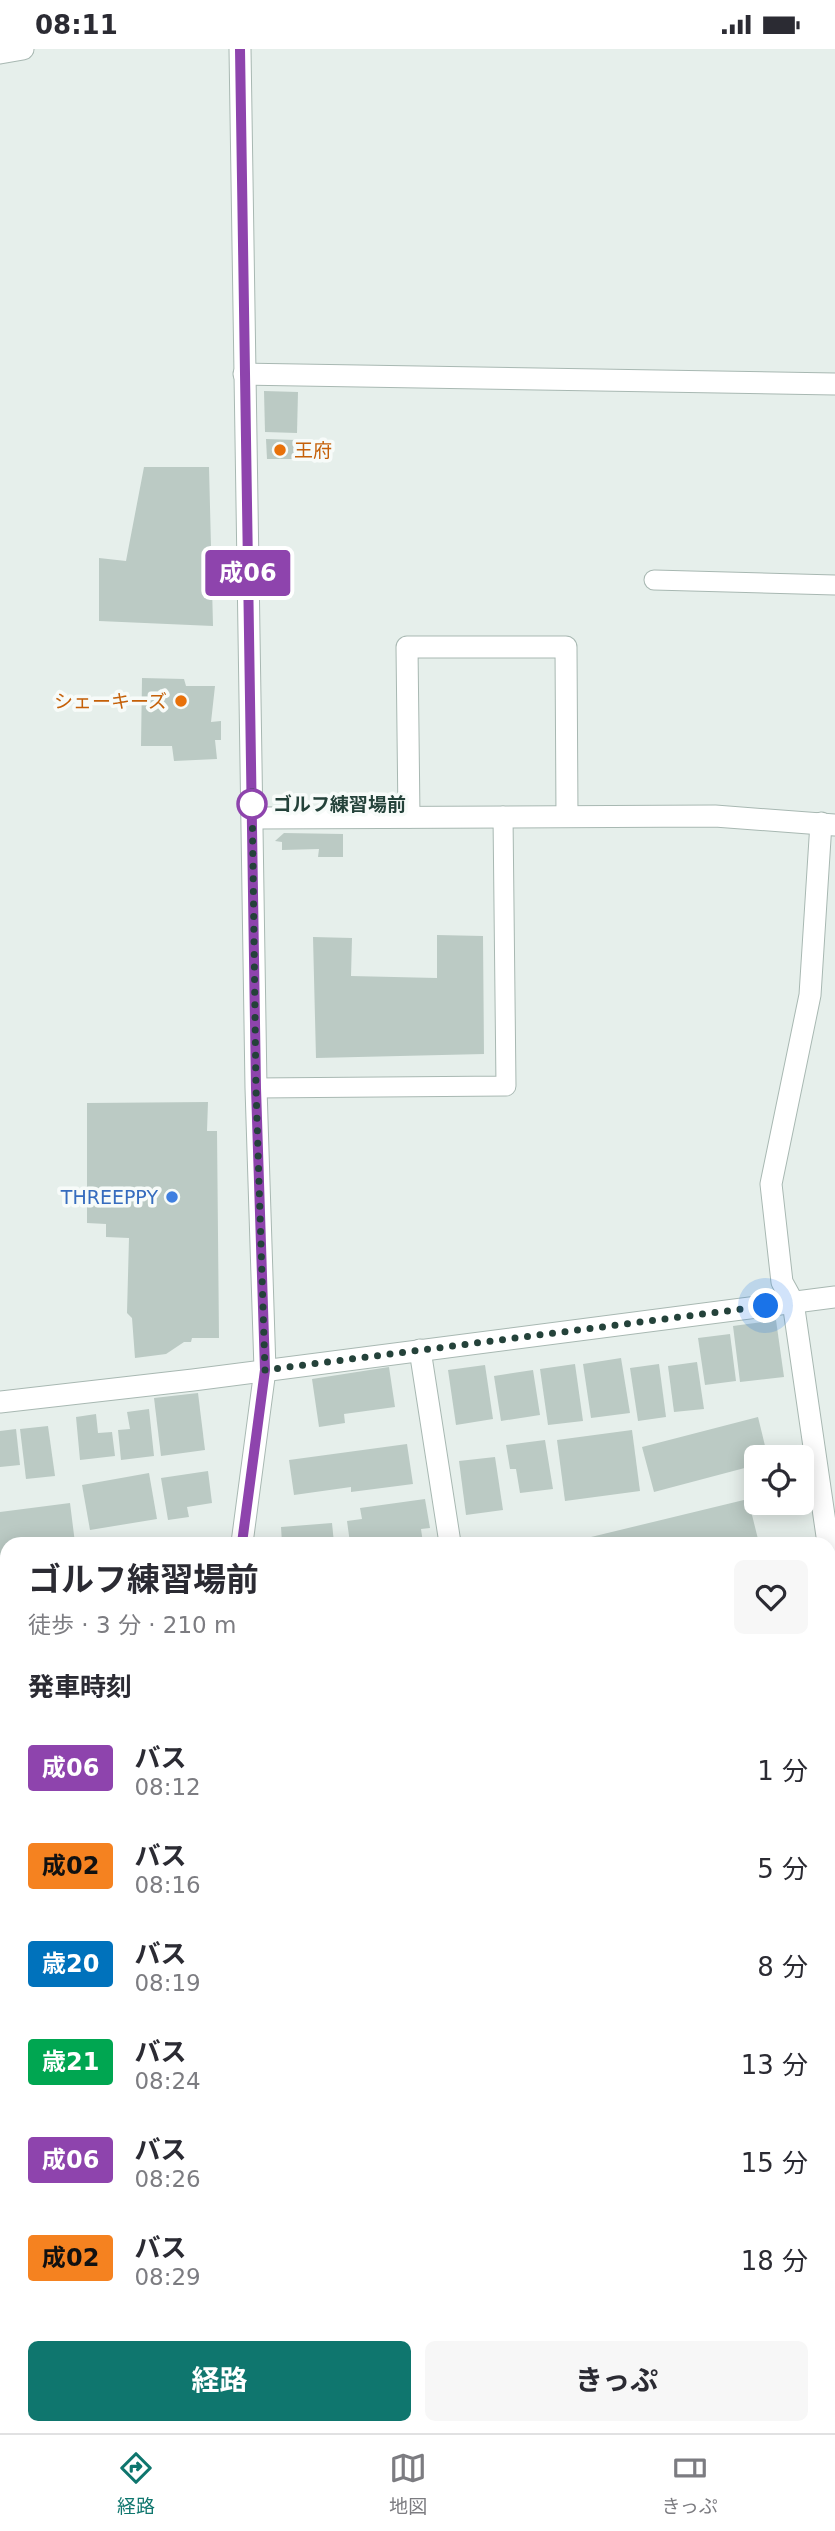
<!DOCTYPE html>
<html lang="ja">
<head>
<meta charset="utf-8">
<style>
	body { margin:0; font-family:"DejaVu Sans","Noto Sans JP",sans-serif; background:#f7f7f7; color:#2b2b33; height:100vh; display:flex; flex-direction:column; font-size:26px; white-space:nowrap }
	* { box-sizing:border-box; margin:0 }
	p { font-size:23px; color:#7c7c81 }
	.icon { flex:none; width:38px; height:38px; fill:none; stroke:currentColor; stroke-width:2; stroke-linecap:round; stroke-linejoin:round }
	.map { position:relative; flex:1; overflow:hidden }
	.sheet { position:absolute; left:0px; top:1488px; width:836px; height:898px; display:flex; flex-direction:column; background:#fff; border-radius:21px 21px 0 0; box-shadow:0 4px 18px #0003 }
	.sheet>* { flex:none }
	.badge { padding:0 14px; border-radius:5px; font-size:24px; line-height:46px }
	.controls { position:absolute; left:744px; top:1396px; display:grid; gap:14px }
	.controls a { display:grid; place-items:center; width:70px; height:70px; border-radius:10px; background:#fff; box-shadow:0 4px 18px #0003; font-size:35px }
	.you { position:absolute; width:35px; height:35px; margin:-18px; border:5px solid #fff; border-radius:50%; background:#1a73e8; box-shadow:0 0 0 10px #1a73e833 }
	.map>.badge { position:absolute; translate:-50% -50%; box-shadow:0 0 0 4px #fff }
	h2 { padding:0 28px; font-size:26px; line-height:63px }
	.round { display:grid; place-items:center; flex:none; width:74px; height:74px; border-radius:10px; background:#f7f7f7 }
	.summary { display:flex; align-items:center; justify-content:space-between; height:119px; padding:0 28px }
	h1 { font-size:33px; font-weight:700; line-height:52px }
	.primary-button { display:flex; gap:14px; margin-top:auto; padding:14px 28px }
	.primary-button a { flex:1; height:80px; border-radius:10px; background:#0f766e; color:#fff; font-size:28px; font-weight:700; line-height:80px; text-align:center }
	.primary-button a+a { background:#f7f7f7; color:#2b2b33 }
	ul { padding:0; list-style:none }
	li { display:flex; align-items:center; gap:21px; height:98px; padding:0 28px }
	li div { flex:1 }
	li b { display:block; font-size:26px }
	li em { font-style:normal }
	li .badge { min-width:77px; font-weight:700; text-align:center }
	.status { display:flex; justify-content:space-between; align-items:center; height:49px; padding:0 35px; background:#fff; direction:ltr }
	.status svg { height:19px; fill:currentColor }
	.tab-bar { display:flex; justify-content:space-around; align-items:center; height:98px; border-top:2px solid #e1e1e2; background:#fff; font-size:19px; color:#7c7c81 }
	.tab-bar a { display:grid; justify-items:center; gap:4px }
	.tab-bar .active { color:#0f766e }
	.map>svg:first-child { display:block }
	.building { fill:#bbcac4 }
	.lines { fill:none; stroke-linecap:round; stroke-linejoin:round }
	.service-casing { stroke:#a8b8b2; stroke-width:21 }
	.minor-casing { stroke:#a8b8b2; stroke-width:23 }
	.tertiary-casing { stroke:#a8b8b2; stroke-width:23 }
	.service { stroke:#fff; stroke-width:19 }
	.minor { stroke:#fff; stroke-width:21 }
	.tertiary { stroke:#fff; stroke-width:21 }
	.line-casing { stroke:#fff; stroke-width:16 }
	.line { stroke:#8e44ad; stroke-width:10 }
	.walk { stroke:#24423a; stroke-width:7; stroke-dasharray:0 12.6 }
	.food-dot { fill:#e8710a; stroke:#f7fbf9; stroke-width:2.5 }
	.stop-dot { fill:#fff; stroke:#8e44ad; stroke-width:3.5 }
	.shop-dot { fill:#3f7fe0; stroke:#f7fbf9; stroke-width:2.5 }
	.labels { text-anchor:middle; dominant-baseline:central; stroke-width:7; stroke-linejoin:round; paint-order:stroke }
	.food-label { font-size:19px; fill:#c56008; stroke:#f7fbf9; text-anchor:start }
	.stop-label { font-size:19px; font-weight:bold; fill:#24423a; stroke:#f7fbf9; text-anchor:start }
	.shop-label { font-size:19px; fill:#366cbe; stroke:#f7fbf9; text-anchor:end }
</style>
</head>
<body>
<div class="status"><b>08:11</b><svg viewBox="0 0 49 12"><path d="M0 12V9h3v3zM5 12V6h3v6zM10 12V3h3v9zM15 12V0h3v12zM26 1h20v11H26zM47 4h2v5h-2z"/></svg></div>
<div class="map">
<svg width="835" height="2384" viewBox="0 0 835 2384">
	<rect width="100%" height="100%" fill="#e6efeb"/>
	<g class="building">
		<path d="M264 342 298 343 297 384 265 383Z"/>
		<path d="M266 390 296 391 297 410H267Z"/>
		<path d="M144 418H209L213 577 99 572V509L126 512Z"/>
		<path d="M142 629 184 630 186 637H215L211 673 221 672V691H215L217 710 174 712 172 697H141Z"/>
		<path d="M284 784 343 785V808H318L319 800 282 801V793L275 792Z"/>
		<path d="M437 886 483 887 484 1005 316 1009 313 888 352 889 351 927 437 929Z"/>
		<path d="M208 1053 207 1082H217L219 1289H192L191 1293H184L166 1305 135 1309 132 1269 127 1264 129 1189 106 1188V1175L87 1174V1054Z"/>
		<path d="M776 1271 784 1328 740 1333 733 1277Z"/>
		<path d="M730 1285 736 1332 705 1336 698 1289Z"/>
		<path d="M621 1309 630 1364 591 1369 583 1315Z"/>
		<path d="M697 1313 704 1360 674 1363 668 1317Z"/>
		<path d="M575 1315 583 1372 548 1376 540 1320Z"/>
		<path d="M659 1315 666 1368 638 1372 630 1319Z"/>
		<path d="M485 1316 493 1370 456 1376 448 1321Z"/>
		<path d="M389 1318 395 1358 344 1365 345 1374 319 1378 312 1330Z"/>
		<path d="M533 1321 540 1366 501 1372 494 1327Z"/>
		<path d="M198 1344 205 1401 161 1407 154 1349Z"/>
		<path d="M149 1360 154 1407 121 1411 118 1381 130 1380 127 1363Z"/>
		<path d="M96 1365 98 1384 112 1383 115 1407 80 1411 76 1368Z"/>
		<path d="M758 1368 768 1409H756V1416L654 1443 642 1398Z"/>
		<path d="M48 1377 55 1427 26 1430 20 1380Z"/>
		<path d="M16 1380 20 1416 0 1418V1382Z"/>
		<path d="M632 1381 640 1442 565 1452 557 1391Z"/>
		<path d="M545 1391 553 1440 520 1444 516 1420H510L506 1396Z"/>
		<path d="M407 1395 413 1435 351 1443V1438L294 1446 289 1411Z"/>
		<path d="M495 1408 503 1461 466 1466 459 1412Z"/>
		<path d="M208 1422 212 1454 187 1458 189 1468 168 1471 161 1429Z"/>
		<path d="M149 1424 157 1470 90 1481 82 1436Z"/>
		<path d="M425 1450 430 1479 421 1480 423 1494H350L347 1472 362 1470 360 1459Z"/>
		<path d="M748 1450 759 1494H593L591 1488Z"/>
		<path d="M70 1454 75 1494H7V1506H0V1463Z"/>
		<path d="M332 1474 334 1494H282L281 1478Z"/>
		<path d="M7 1550V1612L0 1613V1552Z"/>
		<path d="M7 1683V1781H1L0 1684Z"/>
		<rect x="830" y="2242" width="5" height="57"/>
		<rect x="830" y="2325" width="5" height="32"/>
		<path d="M830 2371H835V2384H759V2378H830Z"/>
		<path d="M164 2378H201L202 2384H165Z"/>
		<rect x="221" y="2378" width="70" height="6"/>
		<rect x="326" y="2378" width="74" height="6"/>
		<rect x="420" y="2378" width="54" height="6"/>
		<path d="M477 2378H538V2381L477 2384Z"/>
		<path d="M588 2378H640V2380L588 2384Z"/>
	</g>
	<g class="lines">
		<g class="service-casing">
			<g id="service">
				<path d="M654 531 835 536"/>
				<path d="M256 1039 506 1037 503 767"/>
			</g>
		</g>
		<g class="minor-casing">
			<g id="minor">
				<path d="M0 4 23 0"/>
				<path d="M244 325 835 335"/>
				<path d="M409 768 407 598H566L567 767"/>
				<path d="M253 769 715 767 835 776"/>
				<path d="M821 774 810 946 771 1135 782 1233 793 1253 828 1494"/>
				<path d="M420 1301 450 1494"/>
				<path d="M0 1353 193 1331 835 1248"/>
				<path d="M830 1503 835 1541"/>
				<path d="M830 1660 835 1658"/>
				<path d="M0 1834 7 1832"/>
				<path d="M830 2207 835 2205"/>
				<path d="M0 2377 7 2376"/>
				<path d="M574 2378 575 2384"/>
			</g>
		</g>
		<g class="tertiary-casing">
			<g id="tertiary">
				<path d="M240 0 256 1039 265 1321 242 1494"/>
				<path d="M111 2384V2378"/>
			</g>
		</g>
		<use href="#service" class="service"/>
		<use href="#minor" class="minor"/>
		<use href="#tertiary" class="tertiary"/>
	</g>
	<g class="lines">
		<g class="line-casing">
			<path id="line" d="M240 0 256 1039 265 1321 242 1494"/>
		</g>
		<use href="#line" class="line"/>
		<path class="walk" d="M252 755V742L256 1039 265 1321 766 1257"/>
	</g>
	<g class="food-dot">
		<circle cx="280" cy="401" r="7"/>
		<circle cx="181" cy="652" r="7"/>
	</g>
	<circle class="stop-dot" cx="252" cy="755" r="14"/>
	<circle class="shop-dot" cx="172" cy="1148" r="7"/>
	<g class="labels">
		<g class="food-label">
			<text x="294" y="401">王府</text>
			<text x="167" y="652" text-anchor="end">シェーキーズ</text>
		</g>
		<g class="stop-label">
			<text x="273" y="755">ゴルフ練習場前</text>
		</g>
		<g class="shop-label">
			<text x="158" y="1148">THREEPPY</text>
		</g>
	</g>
</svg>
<div class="controls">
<a><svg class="icon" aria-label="locate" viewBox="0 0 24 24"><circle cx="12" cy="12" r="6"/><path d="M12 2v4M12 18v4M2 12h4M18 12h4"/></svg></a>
</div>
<div class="you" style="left:766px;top:1257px"></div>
<b class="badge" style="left:248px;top:524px;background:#8e44ad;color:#fff">成06</b>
<section class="sheet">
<div class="summary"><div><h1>ゴルフ練習場前</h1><p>徒歩 · 3 分 · 210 m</p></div><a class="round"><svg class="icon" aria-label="heart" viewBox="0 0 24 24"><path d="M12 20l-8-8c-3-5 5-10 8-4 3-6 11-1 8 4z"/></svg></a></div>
<h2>発車時刻</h2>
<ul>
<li><span class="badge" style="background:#8e44ad;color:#fff">成06</span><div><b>バス</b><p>08:12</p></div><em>1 分</em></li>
<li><span class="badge" style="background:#f58220;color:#111">成02</span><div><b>バス</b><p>08:16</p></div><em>5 分</em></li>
<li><span class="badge" style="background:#0072bc;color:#fff">歳20</span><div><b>バス</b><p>08:19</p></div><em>8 分</em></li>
<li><span class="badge" style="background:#00a651;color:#fff">歳21</span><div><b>バス</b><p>08:24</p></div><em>13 分</em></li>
<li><span class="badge" style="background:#8e44ad;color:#fff">成06</span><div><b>バス</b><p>08:26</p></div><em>15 分</em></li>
<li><span class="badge" style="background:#f58220;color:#111">成02</span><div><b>バス</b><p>08:29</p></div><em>18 分</em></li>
</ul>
<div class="primary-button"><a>経路</a><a>きっぷ</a></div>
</section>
</div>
<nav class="tab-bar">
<a class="active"><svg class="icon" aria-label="directions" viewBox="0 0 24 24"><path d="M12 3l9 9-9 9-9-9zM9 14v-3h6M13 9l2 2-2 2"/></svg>経路</a>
<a><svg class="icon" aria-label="map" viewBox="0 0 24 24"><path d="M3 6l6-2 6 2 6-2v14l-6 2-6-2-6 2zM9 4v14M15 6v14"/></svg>地図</a>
<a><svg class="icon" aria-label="tickets" viewBox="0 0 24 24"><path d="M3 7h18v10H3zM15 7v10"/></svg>きっぷ</a>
</nav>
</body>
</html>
